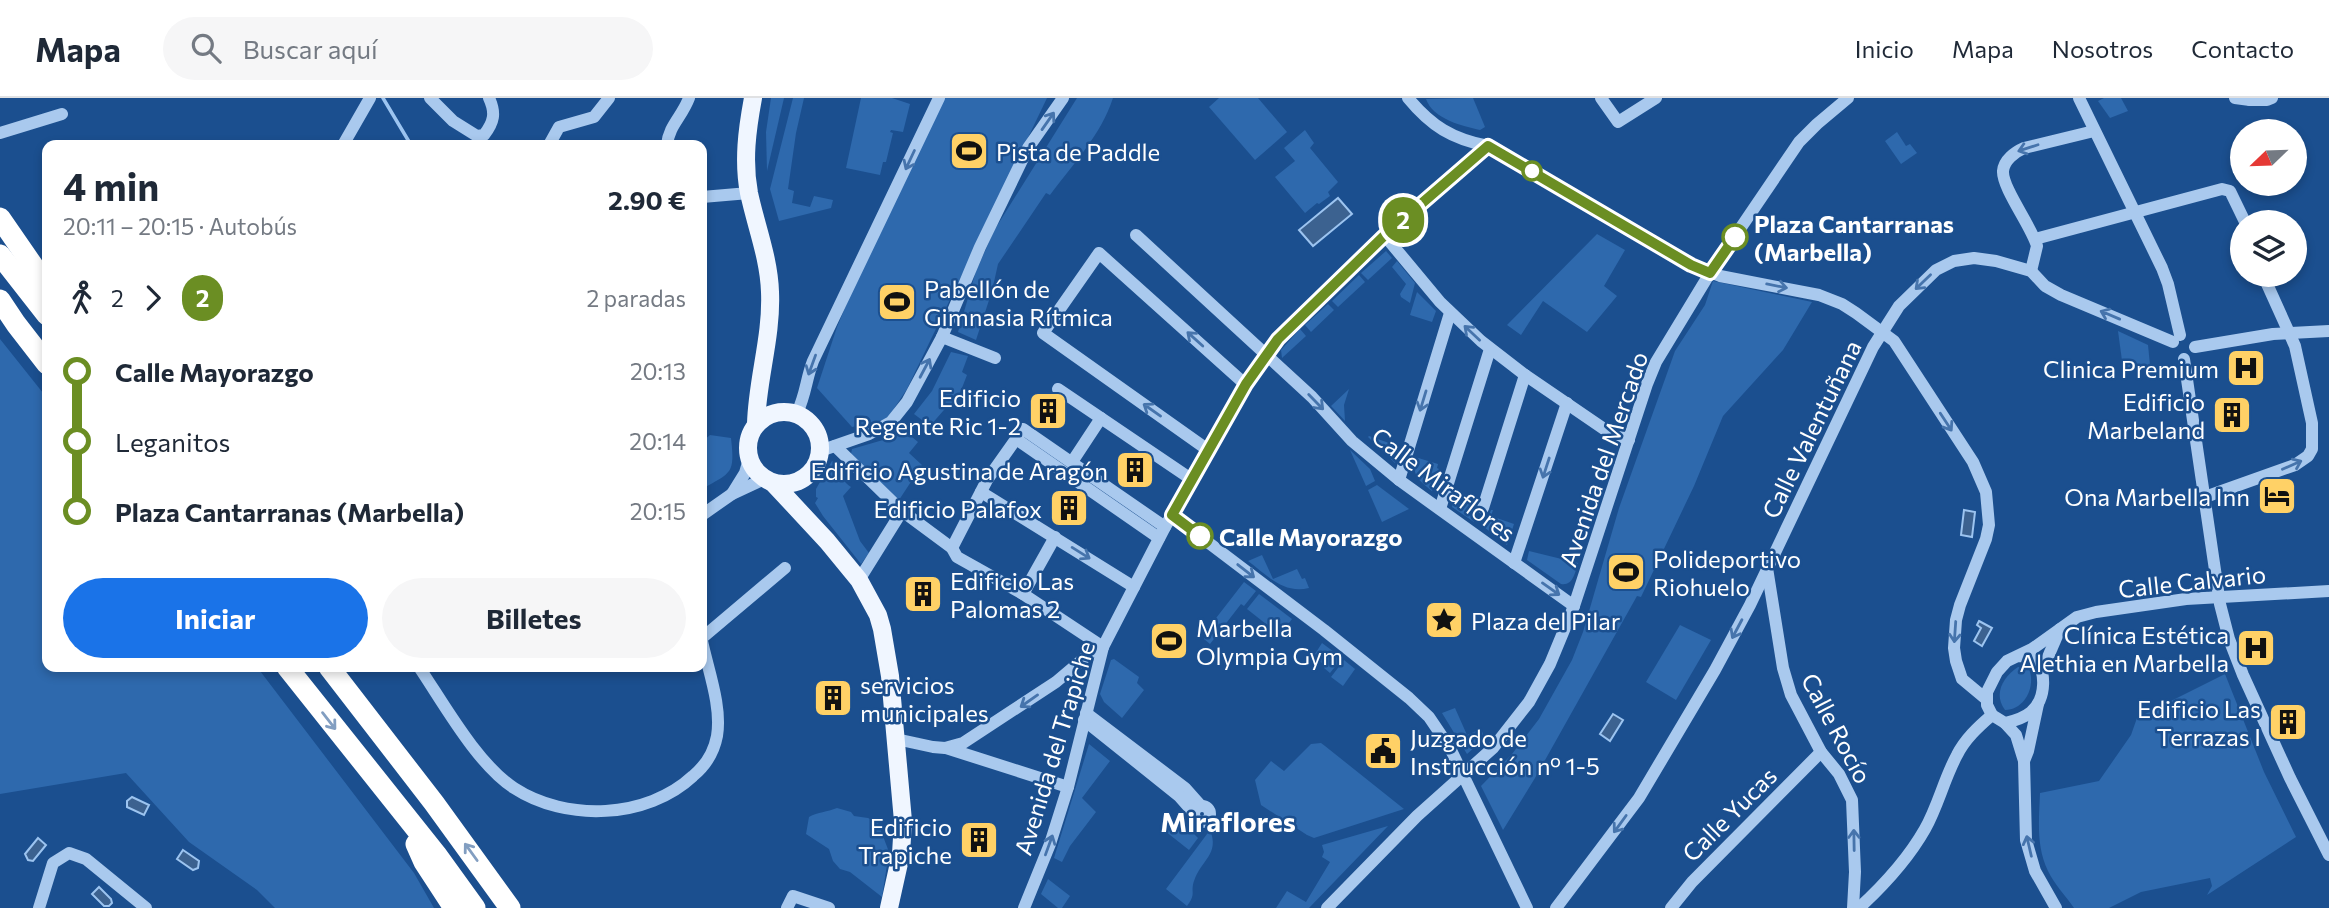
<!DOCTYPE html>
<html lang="es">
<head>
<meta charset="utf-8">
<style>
	body { margin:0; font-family:Commissioner,sans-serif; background:#f6f6f7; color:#1f2937; height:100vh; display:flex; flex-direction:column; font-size:26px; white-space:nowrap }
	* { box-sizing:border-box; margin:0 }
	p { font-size:23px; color:#747a83 }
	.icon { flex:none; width:38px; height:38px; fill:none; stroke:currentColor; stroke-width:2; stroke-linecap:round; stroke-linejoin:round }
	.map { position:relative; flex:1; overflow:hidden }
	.drawer { position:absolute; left:42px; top:42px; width:665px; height:532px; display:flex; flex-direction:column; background:#fff; border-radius:14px; box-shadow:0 4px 10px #0003 }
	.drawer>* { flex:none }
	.badge { padding:0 14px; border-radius:23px; font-size:24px; line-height:46px }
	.needle { width:46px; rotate:247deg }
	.buttons { position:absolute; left:2230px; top:21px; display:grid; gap:14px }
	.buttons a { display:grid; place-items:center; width:77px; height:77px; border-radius:50%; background:#fff; box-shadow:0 4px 10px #0003; font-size:35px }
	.map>.badge { position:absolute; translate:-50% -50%; box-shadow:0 0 0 4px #fff }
	.legs { display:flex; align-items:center; gap:10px; height:77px; padding:0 21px; font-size:23px }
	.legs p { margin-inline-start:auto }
	.headline { display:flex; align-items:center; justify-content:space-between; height:119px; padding:0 21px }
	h1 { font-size:38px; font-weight:700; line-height:52px }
	.button { display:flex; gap:14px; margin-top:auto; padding:14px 21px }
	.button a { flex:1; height:80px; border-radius:42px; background:#1a73e8; color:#fff; font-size:28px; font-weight:700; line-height:80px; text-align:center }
	.button a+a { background:#f6f6f7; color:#1f2937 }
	ul { padding:0 21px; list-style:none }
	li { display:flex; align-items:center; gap:24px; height:70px; font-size:26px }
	li i { display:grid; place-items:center; width:10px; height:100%; margin:0 9px; background:currentColor }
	li i::after { content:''; width:18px; height:18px; margin:-9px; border:5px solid; border-radius:50%; background:#fff }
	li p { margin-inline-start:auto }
	li:first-child i { background:linear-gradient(#0000 50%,currentColor 0) }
	li:last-child i { background:linear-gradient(currentColor 50%,#0000 0) }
	header { display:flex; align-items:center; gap:42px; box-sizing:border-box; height:98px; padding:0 35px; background:#fff; border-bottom:2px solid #e0e1e3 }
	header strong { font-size:33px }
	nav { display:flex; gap:38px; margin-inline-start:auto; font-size:24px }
	.search { width:490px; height:63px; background:#f6f6f7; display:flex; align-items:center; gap:18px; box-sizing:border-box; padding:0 24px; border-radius:38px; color:#747a83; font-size:26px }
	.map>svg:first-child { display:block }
	.green { fill:#2e69ad }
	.water { fill:#3c6290; stroke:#9cc4f0; stroke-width:2 }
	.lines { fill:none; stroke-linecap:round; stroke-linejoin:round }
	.stream { stroke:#9cc4f0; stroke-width:3.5 }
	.minor { stroke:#a9c9ee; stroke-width:12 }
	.major { stroke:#f0f6ff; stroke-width:18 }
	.highway { stroke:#fff; stroke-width:21 }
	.oneway { stroke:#4674ac }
	.oneway2 { stroke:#829ec1 }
	.line-1-casing { stroke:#fff; stroke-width:16 }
	.line-1 { stroke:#6b8e23; stroke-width:10 }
	.stop-1-dot { fill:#fff; stroke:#6b8e23; stroke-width:3.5 }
	.labels { text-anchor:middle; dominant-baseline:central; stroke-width:5; stroke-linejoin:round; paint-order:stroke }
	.poi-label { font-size:24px; fill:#fff; stroke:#1b4f8f; text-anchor:end }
	.stop-label { font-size:24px; font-weight:bold; fill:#fff; stroke:#1b4f8f; text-anchor:start }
	.street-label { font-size:24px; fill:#fff; stroke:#1b4f8f }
	.quarter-label { font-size:28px; font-weight:bold; fill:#fff; stroke:#1b4f8f }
</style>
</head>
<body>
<header>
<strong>Mapa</strong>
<div class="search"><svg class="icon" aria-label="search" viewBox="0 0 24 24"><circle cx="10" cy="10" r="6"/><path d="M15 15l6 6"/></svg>Buscar aquí</div>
<nav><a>Inicio</a><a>Mapa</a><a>Nosotros</a><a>Contacto</a></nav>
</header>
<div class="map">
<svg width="2329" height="810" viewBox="0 0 2329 810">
	<rect width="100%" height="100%" fill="#1b4f8f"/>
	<g class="green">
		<path d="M771 0H784L767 73 766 34Z"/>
		<path d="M793 0H804L796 35 788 91 794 93 792 105 810 109 814 98 833 102 831 110 779 123 770 91Z"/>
		<path d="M861 0H892L910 6 903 34 891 32 890 34 893 35 886 64H883L880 77 846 70Z"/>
		<path d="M943 0H1047L907 291 887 321 852 329 817 290 837 229 860 174Z"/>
		<path d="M1077 0H1113C1101 37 1073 66 1050 97L1046 95 998 166 992 193 976 242 958 234 976 173 995 131Z"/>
		<path d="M1219 0H1258L1287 34 1255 62 1209 9Z"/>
		<path d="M1473 0 1485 29 1480 32C1462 28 1433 21 1426 1Z"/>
		<path d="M2104 0H2121L2128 13 2110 20 2098 3Z"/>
		<path d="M1305 32 1314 45 1310 50 1338 84 1328 94 1330 98 1319 106 1317 105 1305 115 1275 79 1295 63 1284 50Z"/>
		<path d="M1897 34 1906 48 1910 46 1917 55 1901 66 1885 43Z"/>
		<path d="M1597 136 1625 152 1604 188 1617 198 1587 234 1543 203 1521 237 1507 227Z"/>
		<path d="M1386 153 1392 160 1368 182 1361 175Z"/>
		<path d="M1397 163 1415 185 1410 205 1401 199 1400 196 1406 186 1392 169Z"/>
		<path d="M1359 177 1365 184 1338 209 1332 203Z"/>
		<path d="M1713 183 1812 204 1783 252 1723 318 1694 388 1641 499 1637 498 1535 680 1503 732 1481 688 1512 656 1539 621 1572 562 1583 534 1619 410 1675 253 1705 207Z"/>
		<path d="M1417 194 1436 213 1432 224 1410 217Z"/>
		<path d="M1328 206 1334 212 1311 234 1305 227Z"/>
		<path d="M1300 231 1306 238 1282 260 1281 252Z"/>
		<path d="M2118 233 2148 247 2150 267 2123 270Z"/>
		<path d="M0 241 47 300V569H257L414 775 434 810H275L257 792 189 744 126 675 0 696Z"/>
		<path d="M951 254 968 258 962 274 967 277 960 295 953 306 950 305 930 328 914 316 932 293Z"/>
		<path d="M1349 291 1344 307 1345 323 1331 308Z"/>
		<path d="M900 329 918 344 909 355 922 367 899 402 851 356 852 351 883 342Z"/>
		<path d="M710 337 731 340C735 376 732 374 702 391V344Z"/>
		<path d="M1369 338 1392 346 1397 357 1395 365 1368 339Z"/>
		<path d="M1350 352 1370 371 1375 383 1366 388Z"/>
		<path d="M1415 359 1438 366 1437 370 1439 371 1432 393C1418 382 1412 377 1415 359Z"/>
		<path d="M832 363 843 370C841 379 843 384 851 389L843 398 860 443 869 455 861 466 823 418 815 405 818 400 816 399V391Z"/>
		<path d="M1377 387 1409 411 1382 424 1368 392Z"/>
		<path d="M1456 393 1475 400 1473 408 1479 411 1474 424 1452 409Z"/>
		<path d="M1491 412H1493L1491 418 1514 426 1507 447 1484 429Z"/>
		<path d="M1529 453 1578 465C1575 475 1573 488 1561 486L1527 462Z"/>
		<path d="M1262 457 1273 481 1297 471 1302 481 1305 480 1309 490C1283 496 1268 478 1248 463Z"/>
		<path d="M1244 484 1256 493 1244 508 1241 506 1210 546 1204 541 1215 527 1213 524Z"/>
		<path d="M1259 496 1292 521 1280 537 1247 511Z"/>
		<path d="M1680 527 1711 542 1676 602 1646 584Z"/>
		<path d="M1322 545 1342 560 1330 575 1324 570 1325 567 1319 563 1320 560 1315 556Z"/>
		<path d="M1114 561 1139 579 1137 585 1144 592 1122 620 1104 604 1100 596 1111 562Z"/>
		<path d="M1344 562 1355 571 1343 588 1331 579Z"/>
		<path d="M2018 569 2029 571C2036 588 2025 612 2005 612 1993 596 2003 579 2018 569Z"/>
		<path d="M2225 576 2264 674 2296 739 2207 797 2212 788 2210 780 2141 794 2109 810H2074C2066 798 2054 786 2048 773 2036 748 2039 722 2040 695L2099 683 2131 637 2137 620Z"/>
		<path d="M1455 610 1467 637 1481 631 1485 640 1467 656 1442 615Z"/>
		<path d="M1321 645 1325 648 1404 711 1314 740 1307 737 1261 707 1255 682 1271 663 1284 673 1311 646Z"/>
		<path d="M1089 646 1110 663 1082 700 1096 714 1070 748 1062 764 1054 760Z"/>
		<path d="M837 710 851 714 854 718 868 720 878 725 889 754 882 799 850 774 840 771 833 763 829 751 806 736 809 719C818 714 827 714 837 710Z"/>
		<path d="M1176 718 1198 740 1189 752 1165 733Z"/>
		<path d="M1388 728 1309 810H1276L1287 793 1306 804 1330 764 1322 759 1324 754 1322 747Z"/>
		<path d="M1210 732C1220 756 1201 762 1194 783 1190 795 1197 795 1187 808L1166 791Z"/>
		<path d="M1048 781 1070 798 1062 810H1058L1041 796Z"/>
	</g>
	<g class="water">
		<path d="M1338 100 1352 116 1313 148 1299 132Z"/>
		<path d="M1964 412 1975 414 1972 439 1961 437Z"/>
		<path d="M1979 523 1992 530 1982 548 1974 543 1981 530 1977 527Z"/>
		<path d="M1613 616 1623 622 1610 643 1600 636Z"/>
		<path d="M132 699 149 707 144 717 127 709V703Z"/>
		<path d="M38 740 46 747 33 763 28 762 25 756Z"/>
		<path d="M183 752 199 763 198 770 193 772 177 761Z"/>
		<path d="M99 789 111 801 112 805 109 808H104L92 796Z"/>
	</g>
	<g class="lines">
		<path class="stream" d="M383 0 411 47"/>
		<g class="minor">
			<path d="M430 0 453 23 477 38 484 37C494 24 496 15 489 0"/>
			<path d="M1408 0C1431 28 1452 41 1488 48L1691 167 1720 178 1819 197 1842 206 1856 215 1894 243 1973 364 1986 394 1989 427 1986 441 1960 507 1956 522 1954 550 1956 563 1962 581 1986 601"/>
			<path d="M1601 0 1618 24 1656 0"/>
			<path d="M2079 0 2162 170 2168 186 2180 237"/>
			<path d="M2235 0 2250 2"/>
			<path d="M2250 0V2H2267L2272 0"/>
			<path d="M0 35 62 16"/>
			<path d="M343 47 370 0"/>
			<path d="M549 47 559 29 594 19 609 0"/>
			<path d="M667 47C669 27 682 19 689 0"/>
			<path d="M702 99 749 95"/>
			<path d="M1136 137 1312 299 1352 343 1399 382 1574 508"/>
			<path d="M1385 138 1440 204 1481 243 1525 277 1607 333 1629 342"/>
			<path d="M2035 141 2222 91 2230 93 2245 124"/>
			<path d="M2031 173 2037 148C2032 129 2002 90 2003 73 2004 62 2015 54 2024 50L2094 33"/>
			<path d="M942 239 995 260"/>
			<path d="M2195 249 2273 236 2329 233"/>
			<path d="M2184 261 2220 506 2229 541 2243 577 2290 680 2329 757"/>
			<path d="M1058 291 1191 381"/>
			<path d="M797 315C806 296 806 281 813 263L939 0"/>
			<path d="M1016 341 1159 440"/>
			<path d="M835 348 902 413 952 450 957 459 1023 496 1103 549"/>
			<path d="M1208 352 1043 235 1099 155 1246 287"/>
			<path d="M820 353 869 336 891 324 907 304 942 239 980 149 1028 50 1063 0"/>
			<path d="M1072 364 1101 320"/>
			<path d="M1399 382 1450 215"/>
			<path d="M981 394 1134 489"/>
			<path d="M732 396 745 375 749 361"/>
			<path d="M2205 399 2295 367 2308 358 2312 351V325L2295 248 2263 177"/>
			<path d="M1483 410 1525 277"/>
			<path d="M1440 411 1490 251"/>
			<path d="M702 417 732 396 764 381"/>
			<path d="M1172 417 1324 532 1409 600 1429 619 1450 650 1527 810"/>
			<path d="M952 450 987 382 1023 331 1165 429"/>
			<path d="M1514 465 1567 305"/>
			<path d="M1767 470 1783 570 1791 597 1821 654 1839 676 1852 702 1855 774 1853 810"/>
			<path d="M859 482 902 413"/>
			<path d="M1023 496 1055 439"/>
			<path d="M702 540 785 470"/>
			<path d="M2018 558 2032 559C2048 571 2046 601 2031 614 2024 620 2014 623 2005 625L1992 617 1987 607V594L1997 574 2007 563 2032 551 2077 519 2096 514 2186 501 2329 493"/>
			<path d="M419 569C444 606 477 666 514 690 566 724 647 721 693 678 705 668 714 654 717 638 722 608 708 572 702 543"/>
			<path d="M2042 573 2060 531"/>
			<path d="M2038 606 2028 653 2024 663 2026 742 2035 773 2056 810"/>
			<path d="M1086 615 1185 690 1201 708"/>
			<path d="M1084 622 1179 698 1194 715"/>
			<path d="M2005 625 2016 637 2024 663"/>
			<path d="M896 641 933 649 945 650 963 645 1056 584 1095 551 1103 549"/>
			<path d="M946 650 1068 689"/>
			<circle cx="1202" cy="716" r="8"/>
			<path d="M39 810 53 765 69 755 86 761 146 810"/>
			<path d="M787 810 793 798 829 810"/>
			<path d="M1024 810 1050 746 1068 689 1103 549 1165 429 1246 287 1278 241 1385 138 1488 48"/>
			<path d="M1327 810 1417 718 1493 650 1529 604 1550 566 1574 508 1647 286 1656 264 1710 175 1799 44 1817 26 1848 0"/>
			<path d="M1556 810 1639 700 1715 572 1750 507 1873 249 1899 208 1936 172 1954 163 1974 160 1996 163 2031 173 2045 188 2061 197 2173 244"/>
			<path d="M1671 810 1692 784 1821 654"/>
			<path d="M1859 810C1884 787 1908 761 1925 731 1938 708 1944 681 1957 657 1965 641 1978 629 1992 617"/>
		</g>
		<g class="major">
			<path d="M753 0C747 32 743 63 749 95 756 128 769 160 770 194 772 239 757 282 756 326"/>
			<circle cx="784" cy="350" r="36"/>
			<path d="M773 385 827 443 859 482 878 517 882 531 890 578 903 723 901 756 889 810"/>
		</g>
		<g class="highway">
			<path d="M0 120 47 188"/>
			<path d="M0 157 47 217"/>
			<path d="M0 202 16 226 47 266"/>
			<path d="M287 569 436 756 475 810"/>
			<path d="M329 569 434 705 510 810"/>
			<path d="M416 746 424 764 454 810"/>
		</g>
	</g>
	<defs><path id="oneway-shaft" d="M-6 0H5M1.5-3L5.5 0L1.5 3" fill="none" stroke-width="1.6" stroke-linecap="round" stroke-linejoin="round" transform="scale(1.75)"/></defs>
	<g class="oneway">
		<use href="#oneway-shaft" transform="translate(1048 23) rotate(-55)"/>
		<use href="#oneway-shaft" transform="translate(2028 50) rotate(162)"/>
		<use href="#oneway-shaft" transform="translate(910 62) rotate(115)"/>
		<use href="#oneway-shaft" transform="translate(1923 184) rotate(136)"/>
		<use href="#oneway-shaft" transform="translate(1777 188) rotate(11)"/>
		<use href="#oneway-shaft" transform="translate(2110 217) rotate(-157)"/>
		<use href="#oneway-shaft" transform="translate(1472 235) rotate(-137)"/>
		<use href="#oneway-shaft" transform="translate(1195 241) rotate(-138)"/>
		<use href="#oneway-shaft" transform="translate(812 267) rotate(110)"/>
		<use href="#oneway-shaft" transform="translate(925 270) rotate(-62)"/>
		<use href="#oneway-shaft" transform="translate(1423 303) rotate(107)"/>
		<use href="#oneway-shaft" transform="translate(1316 304) rotate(46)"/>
		<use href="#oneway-shaft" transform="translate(1152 312) rotate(-145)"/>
		<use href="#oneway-shaft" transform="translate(1946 324) rotate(57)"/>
		<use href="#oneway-shaft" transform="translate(2292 367) rotate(-24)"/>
		<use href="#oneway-shaft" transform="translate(1546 370) rotate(108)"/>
		<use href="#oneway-shaft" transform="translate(1081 455) rotate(32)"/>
		<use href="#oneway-shaft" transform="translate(1246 473) rotate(38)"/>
		<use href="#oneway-shaft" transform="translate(1551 491) rotate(35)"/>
		<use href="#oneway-shaft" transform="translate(1737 531) rotate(118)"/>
		<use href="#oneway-shaft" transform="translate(1955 534) rotate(94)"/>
		<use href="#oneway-shaft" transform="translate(1029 603) rotate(145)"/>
		<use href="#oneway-shaft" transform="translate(1620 726) rotate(126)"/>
		<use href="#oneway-shaft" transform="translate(1854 742) rotate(-91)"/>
		<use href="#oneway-shaft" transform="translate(1049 747) rotate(-70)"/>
		<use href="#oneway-shaft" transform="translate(2029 748) rotate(-103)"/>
	</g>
	<g class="oneway2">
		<use href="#oneway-shaft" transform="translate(329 623) rotate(52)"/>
		<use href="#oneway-shaft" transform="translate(471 754) rotate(-126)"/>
	</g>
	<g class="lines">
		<g class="line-1-casing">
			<path id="line-1" d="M1200 438 1172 417 1246 286 1278 241 1384 138 1488 48 1691 167 1710 175 1735 139"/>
		</g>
		<use href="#line-1" class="line-1"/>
	</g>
	<defs>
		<g id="stadium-square" transform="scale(2.0125)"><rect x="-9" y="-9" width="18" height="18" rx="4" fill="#ffd166" stroke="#1b4f8f"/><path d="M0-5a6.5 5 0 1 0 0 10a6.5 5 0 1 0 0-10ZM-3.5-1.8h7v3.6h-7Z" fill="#111"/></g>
		<g id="hospital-square" transform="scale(2.0125)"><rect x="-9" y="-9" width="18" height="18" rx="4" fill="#ffd166" stroke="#1b4f8f"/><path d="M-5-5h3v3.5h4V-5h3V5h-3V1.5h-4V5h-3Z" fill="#111"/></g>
		<g id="building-square" transform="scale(2.0125)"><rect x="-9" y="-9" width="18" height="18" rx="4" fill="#ffd166" stroke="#1b4f8f"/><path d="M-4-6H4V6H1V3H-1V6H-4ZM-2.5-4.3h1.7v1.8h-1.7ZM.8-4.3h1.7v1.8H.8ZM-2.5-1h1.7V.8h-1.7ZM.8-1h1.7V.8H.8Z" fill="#111"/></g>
		<g id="hotel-square" transform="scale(2.0125)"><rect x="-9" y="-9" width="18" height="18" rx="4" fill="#ffd166" stroke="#1b4f8f"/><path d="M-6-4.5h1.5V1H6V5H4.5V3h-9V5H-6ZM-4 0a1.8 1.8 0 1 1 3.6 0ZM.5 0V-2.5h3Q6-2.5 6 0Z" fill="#111"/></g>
		<g id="sight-square" transform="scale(2.0125)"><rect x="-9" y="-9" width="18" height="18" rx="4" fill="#ffd166" stroke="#1b4f8f"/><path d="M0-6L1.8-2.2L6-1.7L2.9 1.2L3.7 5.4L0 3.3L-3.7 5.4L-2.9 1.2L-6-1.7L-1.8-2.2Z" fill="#111"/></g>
		<g id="civic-square" transform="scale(2.0125)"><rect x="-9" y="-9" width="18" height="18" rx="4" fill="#ffd166" stroke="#1b4f8f"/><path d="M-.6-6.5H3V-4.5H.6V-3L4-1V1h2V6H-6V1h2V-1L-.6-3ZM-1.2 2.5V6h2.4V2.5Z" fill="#111"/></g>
	</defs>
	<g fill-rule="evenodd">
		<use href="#stadium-square" x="969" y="53"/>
		<use href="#stadium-square" x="897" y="204"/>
		<use href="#hospital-square" x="2246" y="270"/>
		<use href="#building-square" x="1048" y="313"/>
		<use href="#building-square" x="2232" y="317"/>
		<use href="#building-square" x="1135" y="372"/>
		<use href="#hotel-square" x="2277" y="398"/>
		<use href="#building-square" x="1069" y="410"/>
		<use href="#stadium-square" x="1626" y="474"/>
		<use href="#building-square" x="923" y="496"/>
		<use href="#sight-square" x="1444" y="522"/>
		<use href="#stadium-square" x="1169" y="543"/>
		<use href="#hospital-square" x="2256" y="550"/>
		<use href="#building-square" x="833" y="600"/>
		<use href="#building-square" x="2288" y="624"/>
		<use href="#civic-square" x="1383" y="653"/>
		<use href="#building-square" x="979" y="742"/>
	</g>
	<g class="stop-1-dot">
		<circle cx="1532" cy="73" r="9"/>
		<circle cx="1735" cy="139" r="12"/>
		<circle cx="1200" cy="438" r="12"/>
	</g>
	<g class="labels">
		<g class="poi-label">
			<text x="996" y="53" text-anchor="start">Pista de Paddle</text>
			<text x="924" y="190" text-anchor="start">Pabellón de<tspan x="924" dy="28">Gimnasia Rítmica</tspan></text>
			<text x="2219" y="270">Clinica Premium</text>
			<text x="1021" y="299">Edificio<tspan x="1021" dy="28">Regente Ric 1-2</tspan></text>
			<text x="2205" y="303">Edificio<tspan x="2205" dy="28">Marbeland</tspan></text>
			<text x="1108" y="372">Edificio Agustina de Aragón</text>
			<text x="2250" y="398">Ona Marbella Inn</text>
			<text x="1042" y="410">Edificio Palafox</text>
			<text x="1653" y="460" text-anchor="start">Polideportivo<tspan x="1653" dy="28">Riohuelo</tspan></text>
			<text x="950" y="482" text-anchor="start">Edificio Las<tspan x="950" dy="28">Palomas 2</tspan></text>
			<text x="1471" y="522" text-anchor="start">Plaza del Pilar</text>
			<text x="1196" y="529" text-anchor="start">Marbella<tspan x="1196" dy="28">Olympia Gym</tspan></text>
			<text x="2229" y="536">Clínica Estética<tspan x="2229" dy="28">Alethia en Marbella</tspan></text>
			<text x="860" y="586" text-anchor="start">servicios<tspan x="860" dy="28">municipales</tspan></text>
			<text x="2261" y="610">Edificio Las<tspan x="2261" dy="28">Terrazas I</tspan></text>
			<text x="1410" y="639" text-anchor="start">Juzgado de<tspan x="1410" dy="28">Instrucción nº 1-5</tspan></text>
			<text x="952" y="728">Edificio<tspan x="952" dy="28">Trapiche</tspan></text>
		</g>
		<g class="stop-label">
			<text x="1754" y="125">Plaza Cantarranas<tspan x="1754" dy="28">(Marbella)</tspan></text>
			<text x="1219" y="438">Calle Mayorazgo</text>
		</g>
		<g class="street-label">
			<text transform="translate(1811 331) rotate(-64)">Calle Valentuñana</text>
			<text transform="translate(1603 361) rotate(-71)">Avenida del Mercado</text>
			<text transform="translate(1444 386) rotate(37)">Calle Miraflores</text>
			<text transform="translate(2192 483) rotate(-6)">Calle Calvario</text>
			<text transform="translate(1837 630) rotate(62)">Calle Rocío</text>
			<text transform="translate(1054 650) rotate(-73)">Avenida del Trapiche</text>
			<text transform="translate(1729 716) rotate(-45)">Calle Yucas</text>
		</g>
		<g class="quarter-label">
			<text x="1228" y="723">Miraflores</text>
		</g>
	</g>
</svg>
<div class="buttons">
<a><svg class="needle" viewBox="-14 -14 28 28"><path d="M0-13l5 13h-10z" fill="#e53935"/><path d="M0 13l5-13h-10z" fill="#747a83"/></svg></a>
<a><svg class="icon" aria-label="layers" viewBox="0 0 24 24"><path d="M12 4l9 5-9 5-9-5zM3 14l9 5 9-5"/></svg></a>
</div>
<b class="badge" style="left:1403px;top:122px;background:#6b8e23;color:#fff">2</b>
<section class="drawer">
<div class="headline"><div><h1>4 min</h1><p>20:11 – 20:15 · Autobús</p></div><b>2.90 €</b></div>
<div class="legs"><svg class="icon" aria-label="walk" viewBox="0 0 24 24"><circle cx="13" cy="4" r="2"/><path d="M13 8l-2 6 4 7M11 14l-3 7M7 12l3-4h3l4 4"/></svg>2<svg class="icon" aria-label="forward" viewBox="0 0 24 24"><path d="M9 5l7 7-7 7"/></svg><b class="badge" style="background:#6b8e23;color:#fff">2</b><p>2 paradas</p></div>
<ul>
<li><i style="color:#6b8e23"></i><b>Calle Mayorazgo</b><p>20:13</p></li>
<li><i style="color:#6b8e23"></i><span>Leganitos</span><p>20:14</p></li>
<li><i style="color:#6b8e23"></i><b>Plaza Cantarranas (Marbella)</b><p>20:15</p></li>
</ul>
<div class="button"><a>Iniciar</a><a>Billetes</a></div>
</section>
</div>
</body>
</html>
